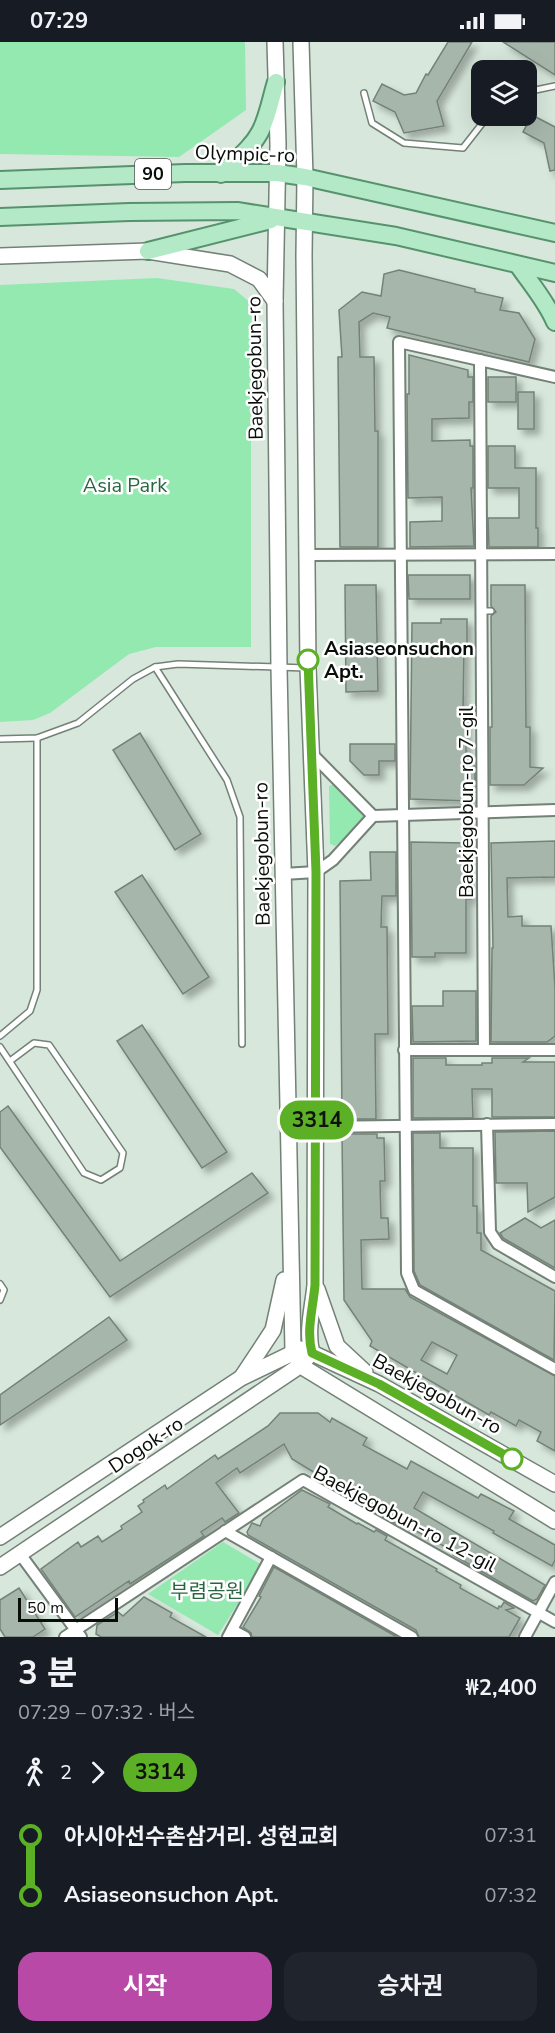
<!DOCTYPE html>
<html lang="ko">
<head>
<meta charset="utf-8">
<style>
	body { margin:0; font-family:"Nunito Sans","Noto Sans KR",sans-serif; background:#20242c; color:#f1f3f6; height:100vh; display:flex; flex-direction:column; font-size:22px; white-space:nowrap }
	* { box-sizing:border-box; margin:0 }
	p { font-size:20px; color:#9ea1a6 }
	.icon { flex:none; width:33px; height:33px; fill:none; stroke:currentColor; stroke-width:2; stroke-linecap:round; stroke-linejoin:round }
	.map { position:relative; height:1595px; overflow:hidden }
	.panel { display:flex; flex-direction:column; background:#171b24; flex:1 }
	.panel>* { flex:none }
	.badge { padding:0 12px; border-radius:20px; font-size:21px; line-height:39px }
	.controls { position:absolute; left:471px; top:18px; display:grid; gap:12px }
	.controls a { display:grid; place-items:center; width:66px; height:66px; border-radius:12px; background:#171b24; box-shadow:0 6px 24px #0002; font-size:30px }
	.scale { position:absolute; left:18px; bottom:15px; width:100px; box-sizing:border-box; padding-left:6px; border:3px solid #090e0a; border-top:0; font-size:16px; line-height:21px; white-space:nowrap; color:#090e0a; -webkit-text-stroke:4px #fff; paint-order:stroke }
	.map>.badge { position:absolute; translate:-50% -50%; box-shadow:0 0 0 3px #fff }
	.legs { display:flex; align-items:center; gap:9px; height:66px; padding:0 18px; font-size:20px }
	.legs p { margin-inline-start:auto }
	.overview { display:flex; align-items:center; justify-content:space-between; height:102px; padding:0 18px }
	h1 { font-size:33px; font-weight:700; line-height:45px }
	.cta { display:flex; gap:12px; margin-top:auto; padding:12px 18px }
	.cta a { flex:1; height:69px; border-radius:18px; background:#b949a7; color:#fff; font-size:24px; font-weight:700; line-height:69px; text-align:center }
	.cta a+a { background:#20242c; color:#f1f3f6 }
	ul { padding:0 18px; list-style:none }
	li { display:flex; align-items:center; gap:21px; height:60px; font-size:22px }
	li i { display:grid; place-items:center; width:9px; height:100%; margin:0 8px; background:currentColor }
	li i::after { content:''; width:15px; height:15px; margin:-8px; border:4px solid; border-radius:50%; background:#171b24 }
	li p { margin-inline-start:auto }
	li:first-child i { background:linear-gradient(#0000 50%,currentColor 0) }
	li:last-child i { background:linear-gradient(currentColor 50%,#0000 0) }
	.status { display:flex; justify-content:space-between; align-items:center; height:42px; padding:0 30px; background:#171b24; direction:ltr }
	.status svg { height:16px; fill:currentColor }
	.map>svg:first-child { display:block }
	.green { fill:#93e9b0 }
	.building { fill:#a7b6ab; stroke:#748278; stroke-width:1.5; fill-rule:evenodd; filter:url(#shadow) }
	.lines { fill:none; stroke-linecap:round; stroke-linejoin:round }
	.lane-casing { stroke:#738177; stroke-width:8 }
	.street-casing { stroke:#738177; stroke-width:14 }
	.secondary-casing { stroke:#738177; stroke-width:18 }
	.primary-casing { stroke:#56936c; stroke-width:20 }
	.lane { stroke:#fff; stroke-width:5 }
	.street { stroke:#fff; stroke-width:10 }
	.secondary { stroke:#fff; stroke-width:15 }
	.primary { stroke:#b3e9c6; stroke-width:16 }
	.line-1-casing { stroke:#fff; stroke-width:14 }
	.line-1 { stroke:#5bb025; stroke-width:9 }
	.stop-1-dot { fill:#fff; stroke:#5bb025; stroke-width:3 }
	.labels { text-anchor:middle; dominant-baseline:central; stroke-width:5; stroke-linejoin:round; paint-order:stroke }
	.shield { fill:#fff; stroke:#535654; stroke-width:1.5 }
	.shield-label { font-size:18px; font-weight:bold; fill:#090e0a }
	.street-label { font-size:20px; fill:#090e0a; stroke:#fff }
	.park-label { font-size:20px; fill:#286641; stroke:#fff }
	.stop-label { font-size:20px; font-weight:bold; fill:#090e0a; stroke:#fff; text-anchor:start }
</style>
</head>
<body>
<div class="status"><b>07:29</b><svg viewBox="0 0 49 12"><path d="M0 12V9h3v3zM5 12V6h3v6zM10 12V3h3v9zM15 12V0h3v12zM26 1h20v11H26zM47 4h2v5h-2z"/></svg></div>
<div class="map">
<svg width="555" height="1595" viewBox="0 0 555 1595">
	<defs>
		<filter id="shadow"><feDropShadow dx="5.5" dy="5.5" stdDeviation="3" flood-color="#0004"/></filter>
	</defs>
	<rect width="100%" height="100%" fill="#d7e7db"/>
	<g class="green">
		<path d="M0 0H245L246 68 179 115 0 112Z"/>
		<path d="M157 236 234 247 252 262 251 298H254L251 341V605H156L129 612 50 671 33 678 0 680V243Z"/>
		<path d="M335 742 367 772V779L335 804 330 802 329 744Z"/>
		<path d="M223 1500 262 1523 218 1593 148 1552Z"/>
	</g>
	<g class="building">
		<path d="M448 0H472L437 59 444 84 404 91 395 70 373 59 382 42 404 53 416 51 426 32 428 33Z"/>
		<path d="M503 0H555V33Z"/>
		<path d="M532 73 555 85V128L550 129 544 101 523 90Z"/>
		<path d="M399 228 475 247V250L503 256 500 268 519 271 535 297 529 320 387 286 390 275 373 271 359 280 360 315H374L375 389H378V505H340L338 315H342L339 268 362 250 381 254 384 232Z"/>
		<path d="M409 313 468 328V335H473V360H469V376L432 377V399L470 398V404H473V446H471L474 504 410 505V480L442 479V455L408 456 407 352H409Z"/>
		<rect x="488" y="335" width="28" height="25"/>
		<rect x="518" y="350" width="16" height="37"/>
		<path d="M488 404H515V426H536V486H538V505H489L488 476H519V446H488Z"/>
		<path d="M408 533H470V557H409Z"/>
		<path d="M345 543H376L378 649 346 650Z"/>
		<path d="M491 543H525L526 685H530V725L543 726 524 743H490V685H492L491 574 496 570 491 564Z"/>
		<path d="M441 577H467V605H464L463 671H466V724H475V743H471L470 759 410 757 412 581H441Z"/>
		<path d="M140 691 201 792 175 808 113 708Z"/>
		<path d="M350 702H395V719H379V733H364L350 719Z"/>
		<path d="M555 799V835L507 836 508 875 522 874V884H551L555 946V994L547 1000H491L492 906H493L491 801Z"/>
		<path d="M411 800 466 801V840H471V857H466V911H435V915H412Z"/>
		<path d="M370 810H396V854H382L381 885H387L388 992H375L376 1077H342L340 839 371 838Z"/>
		<path d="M142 833 209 935 183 952 115 850Z"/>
		<path d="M443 949H476V999L413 1000 412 964H443Z"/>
		<path d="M142 983 227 1110 202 1126 117 999Z"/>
		<path d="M413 1016H446V1023H482V1021H492V1016H529L523 1020H555V1075H492V1047H472L473 1076H413Z"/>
		<path d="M8 1064 120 1219 252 1131 268 1151 110 1255 0 1105V1070Z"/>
		<path d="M555 1089V1155L528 1170 527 1141H496L495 1090Z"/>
		<path d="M413 1091H440V1106H473V1164H477V1191H481V1208L555 1249 554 1318 420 1243 414 1229Z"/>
		<path d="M342 1092H377V1096H384L385 1139H380L381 1176H388L389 1197 361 1198 362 1247H405L410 1255 555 1334V1409L537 1399 541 1390 519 1378 516 1384 491 1370 489 1373 370 1304 372 1299 344 1258ZM432 1300 457 1313 447 1332 421 1318Z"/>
		<path d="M525 1176 541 1186 555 1178V1226L503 1196 500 1191Z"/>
		<path d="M109 1275 127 1298 0 1383V1353Z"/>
		<path d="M280 1371H318L330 1380 332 1376 367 1396 363 1403 407 1427 411 1419 478 1456 481 1452 514 1469 509 1477 555 1503V1518L552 1524 493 1491 494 1489 423 1450 414 1466 545 1543 537 1557 533 1559 453 1513 455 1510 396 1478 395 1481 383 1475 385 1472 322 1440 325 1437 292 1417 284 1402 240 1431 237 1426 216 1441 239 1471 225 1480 222 1476 201 1490 204 1494 130 1542 129 1539 75 1575 41 1527 78 1500 81 1505 98 1494 102 1500 122 1487 121 1484 142 1470 138 1464 144 1460 143 1458 165 1443 167 1447 215 1413 218 1417 268 1384Z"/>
		<path d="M302 1448 330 1462 328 1465 357 1482 358 1481 374 1490 376 1488 387 1494 385 1498 437 1527 436 1529 461 1543 460 1546 498 1567 499 1564 501 1565 504 1560 514 1566 506 1568 520 1576 509 1595H419L416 1588 248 1493 247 1490 252 1481 260 1484 263 1477Z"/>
		<path d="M274 1525 397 1595H252L251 1591 243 1585 261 1555 259 1554Z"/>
		<path d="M19 1546 45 1587 33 1595H5L0 1587V1558Z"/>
		<path d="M144 1555 172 1571 170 1575 206 1595H101L96 1592 97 1583 118 1570 123 1574Z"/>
	</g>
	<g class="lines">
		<g class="lane-casing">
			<g id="lane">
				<path d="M526 50 555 44"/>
				<path d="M364 51 372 81 404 101 463 106 488 74"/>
				<path d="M482 569H491"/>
				<path d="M155 625 227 738 240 775 242 1002"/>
				<path d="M0 697 37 696 78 681 133 637 155 625 178 622 307 626"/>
				<path d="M0 994 30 969 37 948V696"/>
				<path d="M0 1005 84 1131 101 1138 120 1126 123 1111 49 1003 34 1001 10 1019"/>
				<path d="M0 1242 4 1248 0 1258"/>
			</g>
		</g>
		<g class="street-casing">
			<g id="street">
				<path d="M480 318 484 1008"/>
				<path d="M555 335 399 300 407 1231 414 1248 555 1327"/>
				<path d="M307 513 555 512"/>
				<path d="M312 712 373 774"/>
				<path d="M283 832 316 830 333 818 373 774 555 768"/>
				<path d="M404 1008H555"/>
				<path d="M487 1082 490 1190 498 1202 555 1235"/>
				<path d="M317 1085 555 1082"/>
				<path d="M225 1489 412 1595"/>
				<path d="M20 1512 81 1595"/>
				<path d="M232 1588 245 1595"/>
				<path d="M65 1595 303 1438 555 1580"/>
				<path d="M228 1595 271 1515"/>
				<path d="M525 1595 555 1540"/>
			</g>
		</g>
		<g class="secondary-casing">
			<g id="secondary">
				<path d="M275 0 278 102 275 259 279 626 293 1309 301 1324 555 1479"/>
				<path d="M301 0 305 135 304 213 308 626 316 830 315 1243C313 1265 306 1289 312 1311L379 1342 555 1442"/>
				<path d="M0 214 148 209 230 222 259 237 275 259"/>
				<path d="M317 1247 337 1304 365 1330"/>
				<path d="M242 1335 273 1288 284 1238"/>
				<path d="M0 1495 241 1336 301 1307"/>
				<path d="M0 1525 295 1327 307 1316"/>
			</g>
		</g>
		<g class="primary-casing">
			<g id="primary">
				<path d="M221 132C234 119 251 107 260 90 268 75 271 56 276 40"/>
				<path d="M0 138 185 131H277L305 135 555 191"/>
				<path d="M0 175 129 170 237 169 396 194 555 231"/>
				<path d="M148 209 271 178"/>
				<path d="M518 223C531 242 546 259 555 280"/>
			</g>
		</g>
		<use href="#lane" class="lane"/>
		<use href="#street" class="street"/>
		<use href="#secondary" class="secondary"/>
		<use href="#primary" class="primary"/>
	</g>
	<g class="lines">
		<g class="line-1-casing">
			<path id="line-1" d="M308 618 316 830 315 1243C313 1266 306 1289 312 1311L379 1342 512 1417"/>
		</g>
		<use href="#line-1" class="line-1"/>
	</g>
	<g class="stop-1-dot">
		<circle cx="308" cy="618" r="10"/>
		<circle cx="512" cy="1417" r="10"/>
	</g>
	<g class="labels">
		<rect class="shield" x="135" y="117" width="36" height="30" rx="4.5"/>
		<g class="shield-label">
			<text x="153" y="132">90</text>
		</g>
		<g class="street-label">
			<text transform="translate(245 112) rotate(2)">Olympic-ro</text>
			<text transform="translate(255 326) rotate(-91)">Baekjegobun-ro</text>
			<text transform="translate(466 760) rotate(-90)">Baekjegobun-ro 7-gil</text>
			<text transform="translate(262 812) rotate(-91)">Baekjegobun-ro</text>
			<text transform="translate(437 1352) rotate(29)">Baekjegobun-ro</text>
			<text transform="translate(146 1403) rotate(-34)">Dogok-ro</text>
			<text transform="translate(405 1477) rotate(28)">Baekjegobun-ro 12-gil</text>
		</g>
		<g class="park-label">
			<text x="125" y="443">Asia Park</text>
			<text x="207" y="1549">부렴공원</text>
		</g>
		<g class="stop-label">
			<text x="324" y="606">Asiaseonsuchon<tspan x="324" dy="23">Apt.</tspan></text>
		</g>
	</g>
</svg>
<div class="controls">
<a><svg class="icon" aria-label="layers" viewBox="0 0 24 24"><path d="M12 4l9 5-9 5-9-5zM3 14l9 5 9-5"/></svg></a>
</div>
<div class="scale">50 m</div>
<b class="badge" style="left:317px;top:1078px;background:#5bb025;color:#111">3314</b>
</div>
<section class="panel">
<div class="overview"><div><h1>3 분</h1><p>07:29 – 07:32 · 버스</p></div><b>₩2,400</b></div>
<div class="legs"><svg class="icon" aria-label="walk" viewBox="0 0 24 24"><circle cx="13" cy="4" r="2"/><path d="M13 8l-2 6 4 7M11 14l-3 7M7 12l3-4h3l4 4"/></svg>2<svg class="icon" aria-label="forward" viewBox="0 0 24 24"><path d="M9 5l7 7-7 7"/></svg><b class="badge" style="background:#5bb025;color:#111">3314</b></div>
<ul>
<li><i style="color:#5bb025"></i><b>아시아선수촌삼거리. 성현교회</b><p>07:31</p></li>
<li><i style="color:#5bb025"></i><b>Asiaseonsuchon Apt.</b><p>07:32</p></li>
</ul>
<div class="cta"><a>시작</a><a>승차권</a></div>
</section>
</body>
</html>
